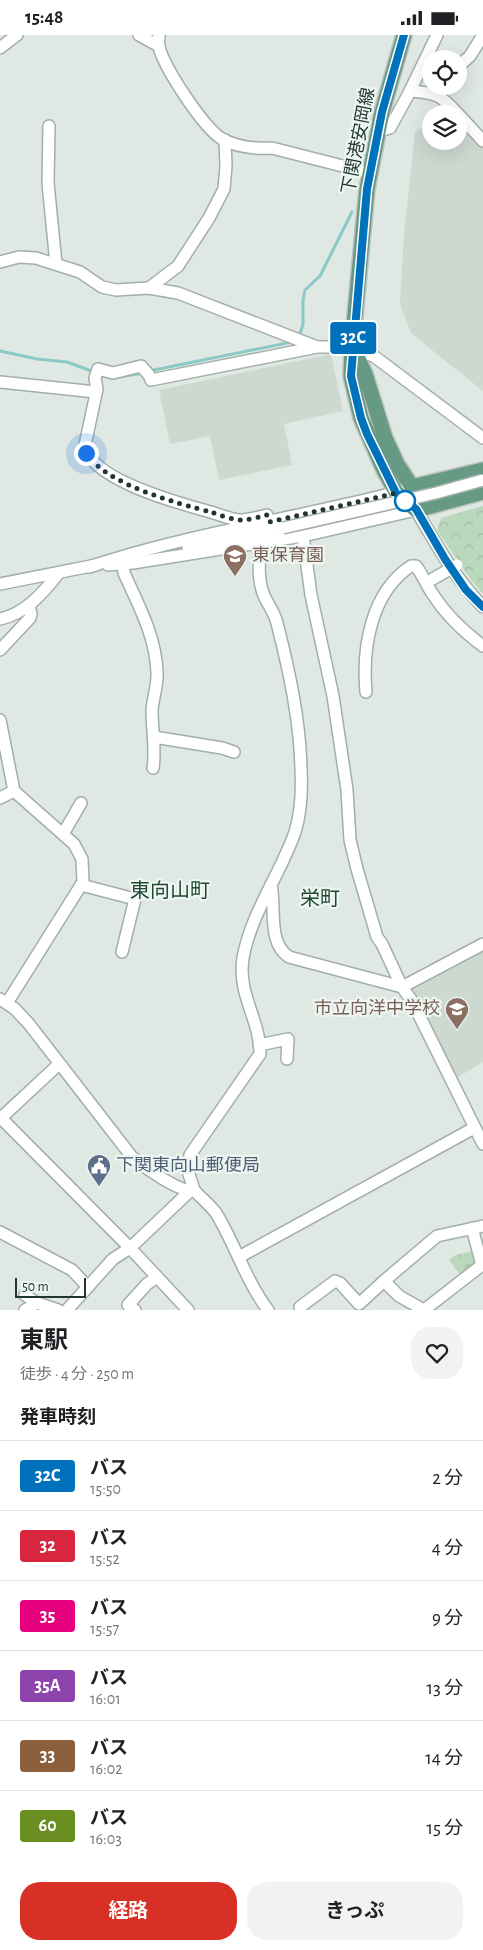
<!DOCTYPE html>
<html lang="ja">
<head>
<meta charset="utf-8">
<style>
	body { margin:0; font-family:"Alegreya Sans","Noto Sans JP",sans-serif; background:#f2f2f2; color:#202124; height:100vh; display:flex; flex-direction:column; font-size:19px; white-space:nowrap }
	* { box-sizing:border-box; margin:0 }
	p { font-size:16px; color:#757577 }
	.icon { flex:none; width:28px; height:28px; fill:none; stroke:currentColor; stroke-width:2; stroke-linecap:round; stroke-linejoin:round }
	.map { position:relative; height:1275px; overflow:hidden }
	.side { display:flex; flex-direction:column; background:#fff; flex:1 }
	.side>* { flex:none }
	.badge { padding:0 10px; border-radius:4px; font-size:18px; line-height:32px }
	.buttons { position:absolute; left:422px; top:15px; display:grid; gap:10px }
	.buttons a { display:grid; place-items:center; width:45px; height:45px; border-radius:50%; background:#fff; box-shadow:0 5px 20px #0002; font-size:25px }
	.scale { position:absolute; left:15px; bottom:12px; width:71px; box-sizing:border-box; padding-left:5px; border:2px solid #21372d; border-top:0; font-size:14px; line-height:18px; white-space:nowrap; color:#21372d; -webkit-text-stroke:4px #eef6f1; paint-order:stroke }
	.you { position:absolute; width:25px; height:25px; margin:-12px; border:4px solid #fff; border-radius:50%; background:#1a73e8; box-shadow:0 0 0 8px #1a73e833 }
	.map>.badge { position:absolute; translate:-50% -50%; box-shadow:0 0 0 2px #fff }
	h2 { padding:0 20px; font-size:19px; line-height:45px }
	.round { display:grid; place-items:center; flex:none; width:52px; height:52px; border-radius:20px; background:#f2f2f2 }
	.head { display:flex; align-items:center; justify-content:space-between; height:85px; padding:0 20px }
	h1 { font-size:24px; font-weight:700; line-height:38px }
	.button { display:flex; gap:10px; margin-top:auto; padding:10px 20px }
	.button a { flex:1; height:58px; border-radius:20px; background:#d93025; color:#fff; font-size:20px; font-weight:700; line-height:58px; text-align:center }
	.button a+a { background:#f2f2f2; color:#202124 }
	ul { padding:0; list-style:none }
	li { display:flex; align-items:center; gap:15px; height:70px; padding:0 20px; border-top:1px solid #e0e0e0 }
	li div { flex:1 }
	li b { display:block; font-size:19px }
	li em { font-style:normal }
	li .badge { min-width:55px; font-weight:700; text-align:center }
	.status { display:flex; justify-content:space-between; align-items:center; height:35px; padding:0 25px; background:#fff; direction:ltr }
	.status svg { height:14px; fill:currentColor }
	.map>svg:first-child { display:block }
	.built { fill:#cdd8d1 }
	.forest { fill:url(#forest-crowns) }
	.lines { fill:none; stroke-linecap:round; stroke-linejoin:round }
	.stream { stroke:#8bc9c8; stroke-width:3 }
	.minor-casing { stroke:#a2afa8; stroke-width:14 }
	.major-casing { stroke:#bcc3c0; stroke-width:18 }
	.minor { stroke:#fff; stroke-width:11 }
	.major { stroke:#679a84; stroke-width:15 }
	.minor-bridge-casing { stroke:#a2afa8; stroke-width:14; stroke-linecap:butt }
	.minor-bridge { stroke:#fff; stroke-width:11 }
	.line-casing { stroke:#fff; stroke-width:11 }
	.line { stroke:#0072bc; stroke-width:8 }
	.walk { stroke:#21372d; stroke-width:5; stroke-dasharray:0 9 }
	.stop-dot { fill:#fff; stroke:#0072bc; stroke-width:2.5 }
	.labels { text-anchor:middle; dominant-baseline:central; stroke-width:4.5; stroke-linejoin:round; paint-order:stroke }
	.street-label { font-size:18px; fill:#21372d; stroke:#eef6f1 }
	.education-label { font-size:18px; fill:#785e54; stroke:#eef6f1; text-anchor:start }
	.service-label { font-size:18px; fill:#4e5e75; stroke:#eef6f1; text-anchor:start }
	.quarter-label { font-size:20px; fill:#1f4736; stroke:#eef6f1 }
</style>
</head>
<body>
<div class="status"><b>15:48</b><svg viewBox="0 0 49 12"><path d="M0 12V9h3v3zM5 12V6h3v6zM10 12V3h3v9zM15 12V0h3v12zM26 1h20v11H26zM47 4h2v5h-2z"/></svg></div>
<div class="map">
<svg width="483" height="1275" viewBox="0 0 483 1275">
	<defs>
		<pattern id="forest-crowns" width="20" height="18" patternUnits="userSpaceOnUse" patternTransform="scale(1.25)"><rect width="20" height="18" fill="#b9d8bc"/><path d="M2 6a3 3 0 1 1 6 0M12 15a3 3 0 1 1 6 0" fill="none" stroke="#9fbaa2"/></pattern>
	</defs>
	<rect width="100%" height="100%" fill="#dfe8e2"/>
	<g class="built">
		<path d="M459 85 483 108V356L411 298 400 269 404 199 415 97 431 87V106H459Z"/>
		<path d="M331 319 343 376 284 389 292 430 219 445 210 401 170 409 159 355Z"/>
		<path d="M483 914V1027L455 1044 410 954Z"/>
	</g>
	<g class="forest">
		<path d="M483 471V559L471 545 437 495 441 483Z"/>
		<path d="M473 1216 476 1225 473 1231 460 1240 449 1225 456 1220Z"/>
	</g>
	<g class="lines">
		<g class="stream">
			<path d="M300 299 303 289V265L305 255 320 241 352 177"/>
			<path d="M0 316 37 324 67 327 94 337"/>
			<path d="M149 336 292 307"/>
			<path d="M100 340 113 343 143 338"/>
		</g>
		<g class="minor-casing">
			<g id="minor">
				<path d="M139 0 159 11"/>
				<path d="M159 0C159 4 158 8 159 12 165 34 203 92 222 104 237 112 256 114 272 113L370 138"/>
				<path d="M0 13 17 0"/>
				<path d="M459 31 470 21 483 0"/>
				<path d="M410 56C436 58 440 59 458 79"/>
				<path d="M459 80 483 106"/>
				<path d="M49 91 48 148 56 229"/>
				<path d="M378 96 390 93 408 60 437 0"/>
				<path d="M0 227 19 222 36 223 80 237 102 252 116 255 149 253 178 258 317 312"/>
				<path d="M149 253 178 231 209 183 224 154 226 131 225 105"/>
				<path d="M0 347 96 357"/>
				<path d="M415 468 416 475C436 509 455 543 483 572"/>
				<path d="M269 487 267 480C259 482 249 485 241 485 232 485 220 480 211 477 182 469 89 445 85 410L97 354 95 343 98 334 113 338 141 331 149 340 151 345 317 312H352L375 322 483 403"/>
				<path d="M303 501 311 560 333 661 347 755 350 805 357 834 377 902 382 909 402 952 412 966 483 1109"/>
				<path d="M188 512 283 493"/>
				<path d="M123 529 124 538C138 569 156 602 157 637 158 650 153 662 152 675 152 695 156 714 153 733"/>
				<path d="M108 530 133 528 303 501 416 475"/>
				<path d="M89 532C166 506 246 492 325 474 351 468 378 463 403 455"/>
				<path d="M0 549 96 530"/>
				<path d="M0 584C25 579 43 558 58 539"/>
				<path d="M0 615 30 583 31 579 29 570"/>
				<path d="M366 657C362 613 371 557 411 531H416C423 540 427 552 434 561 447 581 464 597 483 611"/>
				<path d="M0 685 14 756 74 809 82 824 83 847 7 968"/>
				<path d="M154 702 222 713 234 717"/>
				<path d="M0 763 14 756"/>
				<path d="M63 799 81 768"/>
				<path d="M81 850 135 864 122 917"/>
				<path d="M271 850C276 872 267 908 289 922L402 952 483 909"/>
				<path d="M0 964 15 974 29 989 132 1122C143 1131 181 1159 194 1155 201 1163 210 1170 216 1178 235 1209 246 1246 268 1275"/>
				<path d="M259 1010 288 1004 287 1024"/>
				<path d="M0 1082 130 1213 188 1275"/>
				<path d="M1 1083 59 1029"/>
				<path d="M194 1155 188 1136 190 1120 260 1019C261 987 237 959 243 923 251 878 280 840 295 797 301 778 302 754 301 734 300 685 289 635 277 588 274 576 267 569 263 558 257 542 260 524 260 509"/>
				<path d="M472 1193 482 1230 424 1275 399 1261 384 1246 437 1201 483 1191"/>
				<path d="M0 1197 72 1235 88 1252"/>
				<path d="M239 1222 474 1093"/>
				<path d="M25 1260 37 1268 58 1275"/>
				<path d="M300 1272 335 1246 340 1248 359 1269 384 1246"/>
				<path d="M25 1275 37 1268"/>
				<path d="M67 1275 113 1224 130 1213 190 1156"/>
				<path d="M135 1275 128 1270 147 1249 157 1242"/>
			</g>
		</g>
		<g class="major-casing">
			<g id="major">
				<path d="M404 0 382 77 367 154 352 312 351 341 361 383 384 435 396 457 416 475 483 457"/>
				<path d="M353 313 365 339 385 403 397 429 412 452 483 435"/>
			</g>
		</g>
		<use href="#minor" class="minor"/>
		<use href="#major" class="major"/>
		<g class="minor-bridge-casing">
			<g id="minor-bridge">
				<path d="M283 493 436 458 483 445"/>
				<path d="M431 545 457 530"/>
			</g>
		</g>
		<use href="#minor-bridge" class="minor-bridge"/>
	</g>
	<g class="lines">
		<g class="line-casing">
			<path id="line" d="M404 0 382 77 367 154 351 341 361 383 367 399 396 458 416 474 445 524 466 555 483 572"/>
		</g>
		<use href="#line" class="line"/>
		<path class="walk" d="M86 418C107 450 176 468 211 477 220 480 232 485 241 485 249 485 259 482 267 480L269 487 396 458 405 466"/>
	</g>
	<defs>
		<g id="school-pin" transform="scale(1.25)"><path d="M0 17L-7.5 6A9.5 9.5 0 1 1 7.5 6Z" fill="#8d6e63" stroke="#eef6f1"/><path d="M0-5L7-2L0 1L-7-2ZM-4 1L0 2.5L4 1V4Q0 6-4 4Z" fill="#fff"/></g>
		<g id="civic-pin" transform="scale(1.25)"><path d="M0 17L-7.5 6A9.5 9.5 0 1 1 7.5 6Z" fill="#5c6f8a" stroke="#eef6f1"/><path d="M-.6-6.5H3V-4.5H.6V-3L4-1V1h2V6H-6V1h2V-1L-.6-3ZM-1.2 2.5V6h2.4V2.5Z" fill="#fff"/></g>
	</defs>
	<g fill-rule="evenodd">
		<use href="#school-pin" x="235" y="521"/>
		<use href="#school-pin" x="457" y="974"/>
		<use href="#civic-pin" x="99" y="1131"/>
	</g>
	<circle class="stop-dot" cx="405" cy="466" r="10"/>
	<g class="labels">
		<g class="street-label">
			<text transform="translate(359 106) rotate(-79)">下関港安岡線</text>
		</g>
		<g class="education-label">
			<text x="252" y="521">東保育園</text>
			<text x="440" y="974" text-anchor="end">市立向洋中学校</text>
		</g>
		<g class="service-label">
			<text x="116" y="1131">下関東向山郵便局</text>
		</g>
		<g class="quarter-label">
			<text x="170" y="856">東向山町</text>
			<text x="320" y="864">栄町</text>
		</g>
	</g>
</svg>
<div class="buttons">
<a><svg class="icon" aria-label="locate" viewBox="0 0 24 24"><circle cx="12" cy="12" r="6"/><path d="M12 2v4M12 18v4M2 12h4M18 12h4"/></svg></a>
<a><svg class="icon" aria-label="layers" viewBox="0 0 24 24"><path d="M12 4l9 5-9 5-9-5zM3 14l9 5 9-5"/></svg></a>
</div>
<div class="scale">50 m</div>
<div class="you" style="left:86px;top:418px"></div>
<b class="badge" style="left:353px;top:303px;background:#0072bc;color:#fff">32C</b>
</div>
<section class="side">
<div class="head"><div><h1>東駅</h1><p>徒歩 · 4 分 · 250 m</p></div><a class="round"><svg class="icon" aria-label="heart" viewBox="0 0 24 24"><path d="M12 20l-8-8c-3-5 5-10 8-4 3-6 11-1 8 4z"/></svg></a></div>
<h2>発車時刻</h2>
<ul>
<li><span class="badge" style="background:#0072bc;color:#fff">32C</span><div><b>バス</b><p>15:50</p></div><em>2 分</em></li>
<li><span class="badge" style="background:#d7263d;color:#fff">32</span><div><b>バス</b><p>15:52</p></div><em>4 分</em></li>
<li><span class="badge" style="background:#e6007e;color:#fff">35</span><div><b>バス</b><p>15:57</p></div><em>9 分</em></li>
<li><span class="badge" style="background:#8e44ad;color:#fff">35A</span><div><b>バス</b><p>16:01</p></div><em>13 分</em></li>
<li><span class="badge" style="background:#8b5e3c;color:#fff">33</span><div><b>バス</b><p>16:02</p></div><em>14 分</em></li>
<li><span class="badge" style="background:#6b8e23;color:#fff">60</span><div><b>バス</b><p>16:03</p></div><em>15 分</em></li>
</ul>
<div class="button"><a>経路</a><a>きっぷ</a></div>
</section>
</body>
</html>
